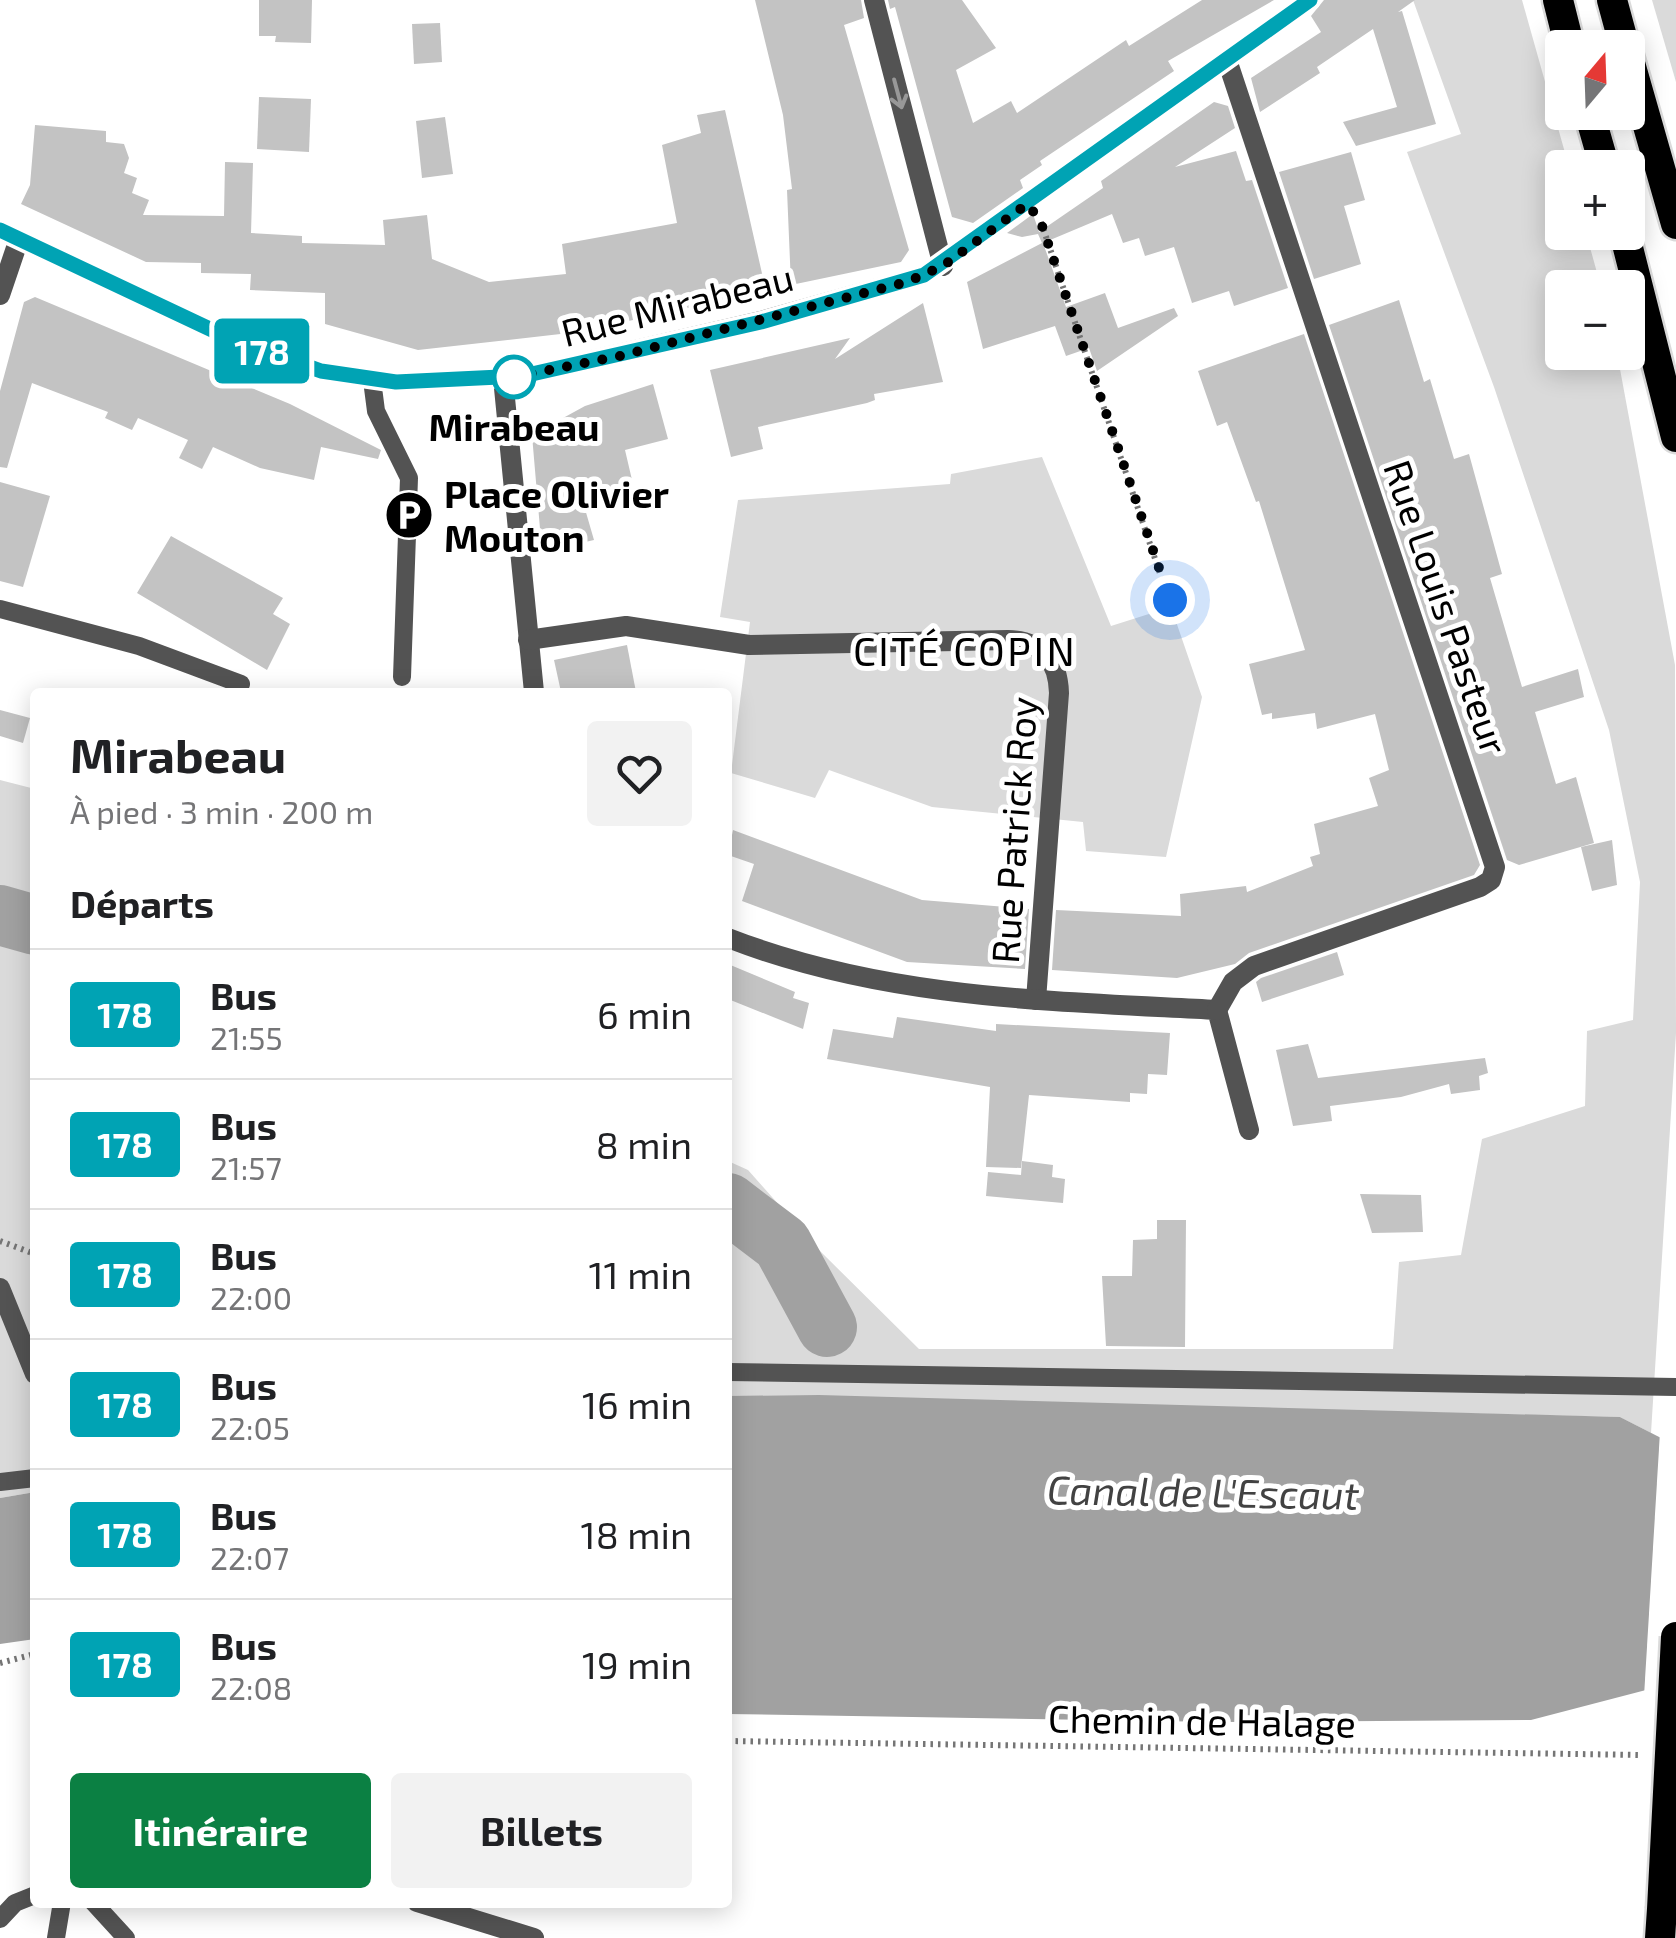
<!DOCTYPE html>
<html lang="fr">
<head>
<meta charset="utf-8">
<style>
	body { margin:0; font-family:"Exo 2",sans-serif; background:#f2f2f2; color:#202124; height:100vh; display:flex; flex-direction:column; font-size:38px; white-space:nowrap }
	* { box-sizing:border-box; margin:0 }
	p { font-size:32px; color:#757577 }
	.icon { flex:none; width:55px; height:55px; fill:none; stroke:currentColor; stroke-width:2; stroke-linecap:round; stroke-linejoin:round }
	.map { position:relative; flex:1; overflow:hidden }
	.drawer { position:absolute; left:30px; top:688px; width:702px; height:1220px; display:flex; flex-direction:column; background:#fff; border-radius:10px; box-shadow:0 5px 25px #0003 }
	.drawer>* { flex:none }
	.badge { padding:0 20px; border-radius:8px; font-size:35px; line-height:65px }
	.needle { width:65px; rotate:19deg }
	.fabs { position:absolute; left:1545px; top:30px; display:grid; gap:20px }
	.fabs a { display:grid; place-items:center; width:100px; height:100px; border-radius:10px; background:#fff; box-shadow:0 5px 25px #0003; font-size:50px }
	.you { position:absolute; width:50px; height:50px; margin:-25px; border:8px solid #fff; border-radius:50%; background:#1a73e8; box-shadow:0 0 0 15px #1a73e833 }
	.map>.badge { position:absolute; translate:-50% -50%; box-shadow:0 0 0 5px #fff }
	h2 { padding:0 40px; font-size:38px; line-height:90px }
	.round { display:grid; place-items:center; flex:none; width:105px; height:105px; border-radius:10px; background:#f2f2f2 }
	.headline { display:flex; align-items:center; justify-content:space-between; height:170px; padding:0 40px }
	h1 { font-size:48px; font-weight:700; line-height:75px }
	.button { display:flex; gap:20px; margin-top:auto; padding:20px 40px }
	.button a { flex:1; height:115px; border-radius:10px; background:#0b8043; color:#fff; font-size:40px; font-weight:700; line-height:115px; text-align:center }
	.button a+a { background:#f2f2f2; color:#202124 }
	ul { padding:0; list-style:none }
	li { display:flex; align-items:center; gap:30px; height:130px; padding:0 40px; border-top:2px solid #e0e0e0 }
	li div { flex:1 }
	li b { display:block; font-size:38px }
	li em { font-style:normal }
	li .badge { min-width:110px; font-weight:700; text-align:center }
	.map>svg:first-child { display:block }
	.green { fill:#dadada }
	.water { fill:#a1a1a1 }
	.pier { fill:#fff }
	.lines { fill:none; stroke-linecap:round; stroke-linejoin:round }
	.river { stroke:#a1a1a1; stroke-width:60 }
	.building { fill:#c3c3c3 }
	.motorway-casing { stroke:#dbdbdb; stroke-width:35 }
	.path { stroke:#757575; stroke-width:6; stroke-dasharray:2.5 5; stroke-linecap:butt }
	.service { stroke:#535353; stroke-width:18 }
	.minor { stroke:#535353; stroke-width:20 }
	.tertiary { stroke:#535353; stroke-width:20 }
	.motorway { stroke:#000; stroke-width:30 }
	.motorway-bridge-casing { stroke:#dbdbdb; stroke-width:35; stroke-linecap:butt }
	.motorway-bridge { stroke:#000; stroke-width:30 }
	.oneway { stroke:#989898 }
	.line-casing { stroke:#fff; stroke-width:22 }
	.line { stroke:#00a3b4; stroke-width:15 }
	.walk { stroke:#000; stroke-width:10; stroke-dasharray:0 18 }
	.stop-dot { fill:#fff; stroke:#00a3b4; stroke-width:5 }
	.labels { text-anchor:middle; dominant-baseline:central; stroke-width:10; stroke-linejoin:round; paint-order:stroke }
	.street-label { font-size:38px; fill:#000; stroke:#fff }
	.stop-label { font-size:38px; font-weight:bold; fill:#000; stroke:#fff }
	.poi-label { font-size:38px; font-weight:bold; fill:#000; stroke:#fff; text-anchor:start }
	.neighbourhood-label { font-size:40px; letter-spacing:2.5px; fill:#000; stroke:#fff }
	.water-label { font-size:40px; font-style:italic; fill:#424242; stroke:#fff }
</style>
</head>
<body>
<div class="map">
<svg width="1676" height="1938" viewBox="0 0 1676 1938">
	<rect width="100%" height="100%" fill="#fff"/>
	<g class="green">
		<path d="M1413 0H1522L1569 167 1562 168V232L1586 233 1601 287 1562 288V352L1617 353 1675 665 1676 1033 1651 1433 1620 1417 728 1396V1161L748 1170 820 1251 919 1349H1393L1399 1262 1461 1255 1482 1139 1585 1106 1587 1031 1633 1020 1640 882 1609 730 1494 387 1407 152 1461 134Z"/>
		<path d="M1652 0H1676V82Z"/>
		<path d="M1042 457 1111 626 1171 607 1202 697 1166 857 1086 851 1083 822 932 807 829 770 815 798 731 773 750 622 720 617 738 500 950 484 951 474Z"/>
		<path d="M0 780 35 789V1492L0 1498Z"/>
	</g>
	<g class="water">
		<path d="M819 1395 1620 1417 1665 1440 1646 1690 1531 1720 1218 1722 728 1714V1396Z"/>
		<path d="M35 1492V1639L0 1644V1498Z"/>
	</g>
	<path class="pier" d="M1660 1432 1676 1436V1696H1644Z"/>
	<g class="lines">
		<g class="river">
			<path d="M0 915 35 925"/>
			<path d="M728 1203 782 1244 827 1327"/>
		</g>
	</g>
	<g class="building">
		<path d="M259 0H312L311 43 275 42 276 36H259Z"/>
		<path d="M755 0H861L864 18 844 25 909 250 901 262 791 285 787 190 792 189 783 115Z"/>
		<path d="M888 0H962L996 48 956 70 973 123 1011 101 1017 113 1126 40 1129 46 1202 0H1274L1168 61 1174 71 1040 161 1042 165 1020 180 1023 188 973 223 952 217 895 7 890 9Z"/>
		<path d="M1324 0H1415L1398 12 1402 11 1436 124 1356 146 1343 122 1397 107 1373 29 1317 67 1320 73 1260 112 1251 78 1321 32 1311 16Z"/>
		<path d="M440 23 442 62 414 64 412 24Z"/>
		<path d="M259 97 311 99 309 152 257 149Z"/>
		<path d="M1214 102 1228 106 1235 128 1175 167 1236 151 1246 181 1252 180 1288 288 1234 306 1229 291 1192 303 1174 247 1145 256 1139 238 1123 243 1112 214 1043 243 1066 307 1105 293 1118 328 1174 308 1178 316 1097 371 1089 348 1066 356 1055 326 983 349 967 282 1042 243 1038 234 1022 237 1007 233 1033 214 1039 232 1103 188 1101 181Z"/>
		<path d="M725 110 766 291 578 332 418 350 325 324V293L250 290 251 274 201 273V263L146 262 21 204 30 185 35 125 106 131V142L124 144 129 158 124 173 137 178 132 193 149 200 143 215 224 216 225 162 253 163 251 233 302 236V243L385 245 383 220 427 215 432 259 489 282 566 274 562 244 677 223 662 145 701 133 697 115Z"/>
		<path d="M445 117 453 174 422 178 416 121Z"/>
		<path d="M1351 152 1365 200 1344 206 1361 264 1314 279 1279 172Z"/>
		<path d="M35 297 290 404 381 450 378 459 321 447 314 480 260 468 213 447 202 469 179 458 188 440 138 418 132 430 105 418 108 412 32 383 7 468 0 467V391L24 302Z"/>
		<path d="M1399 300 1424 382 1430 379 1454 459 1469 454 1502 574 1490 578 1522 687 1578 669 1584 697 1535 712 1556 784 1576 777 1594 843 1519 865 1507 860 1329 325Z"/>
		<path d="M923 303 943 382 874 394 875 400 867 403 758 427 763 449 731 457 710 370 850 338 835 359Z"/>
		<path d="M1304 334 1480 865 1474 875 1249 953 1235 964 1177 978 1052 970 1056 910 1181 916 1180 894 1246 886 1247 892 1313 866 1310 857 1320 854 1314 824 1378 806 1369 778 1389 770 1375 714 1317 729 1315 713 1272 719V713L1262 715 1249 664 1305 650 1259 501 1256 502 1227 422 1217 426 1198 371Z"/>
		<path d="M653 384 668 439 625 450 636 497 585 509 594 540 542 552 532 435 585 406Z"/>
		<path d="M0 482 50 496 23 587 0 581Z"/>
		<path d="M171 536 283 598 273 614 290 624 267 670 137 593Z"/>
		<path d="M627 645 636 692H561L554 660Z"/>
		<path d="M0 710 30 718 23 743 0 736Z"/>
		<path d="M733 830 922 900 1029 909 1025 969 907 962 742 901 754 864 728 855Z"/>
		<path d="M1612 840 1617 885 1592 891 1581 847Z"/>
		<path d="M1337 952 1344 975 1262 1002 1256 982 1261 978Z"/>
		<path d="M728 964 795 992 793 998 809 1003 803 1029 728 999Z"/>
		<path d="M897 1017 996 1031V1024L1170 1033 1167 1075 1148 1074 1147 1094 1130 1093V1102L1029 1095 1021 1168 986 1167 990 1087 827 1059 833 1029 893 1038Z"/>
		<path d="M1308 1044 1318 1078 1485 1058 1488 1073 1479 1076 1480 1090 1451 1094 1449 1084 1401 1097 1330 1106 1332 1121 1293 1126 1276 1050Z"/>
		<path d="M1022 1161 1053 1165 1052 1177 1065 1179 1063 1203 986 1196 988 1172 1021 1175Z"/>
		<path d="M1360 1194 1421 1195 1423 1232 1372 1233Z"/>
		<path d="M1157 1220H1186L1185 1347 1106 1346 1102 1276H1132L1133 1240 1157 1239Z"/>
	</g>
	<g class="lines">
		<g class="motorway-casing">
			<g id="motorway">
				<path d="M1558 0 1570 48"/>
				<path d="M1612 0 1625 48"/>
				<path d="M1628 56 1676 224"/>
				<path d="M1589 112 1605 168"/>
				<path d="M1624 232 1676 437"/>
				<path d="M1660 1938 1662 1909"/>
			</g>
		</g>
		<g class="path">
			<path d="M1041 222 1169 600"/>
			<path d="M0 1241 35 1254"/>
			<path d="M0 1663 35 1654"/>
			<path d="M728 1741 1640 1755"/>
		</g>
		<g class="service">
			<path d="M372 380 376 411 409 478 402 677"/>
			<path d="M0 609 139 646 241 684"/>
			<path d="M728 1372 1676 1387"/>
			<path d="M0 1482 35 1478"/>
			<path d="M93 1902 126 1938"/>
			<path d="M0 1919 15 1903 35 1895"/>
			<path d="M56 1938 62 1902"/>
		</g>
		<g class="minor">
			<path d="M503 378 534 692"/>
			<path d="M528 640 626 626 749 645 1008 640C1042 641 1058 660 1059 693L1036 1000"/>
			<path d="M728 938C885 999 1051 1001 1217 1010L1249 1130"/>
			<path d="M1217 1010 1233 982 1254 966 1480 887 1491 880 1495 867 1227 60"/>
		</g>
		<g class="tertiary">
			<path d="M874 0 943 266"/>
			<path d="M0 230 229 338 321 371 396 382 523 376 761 321 924 275 1310 0"/>
			<path d="M0 295 19 239"/>
			<path d="M0 1288 35 1374"/>
			<path d="M417 1902 534 1938"/>
		</g>
		<use href="#motorway" class="motorway"/>
		<g class="motorway-bridge-casing">
			<path id="motorway-bridge" d="M1662 1909 1676 1637"/>
		</g>
		<use href="#motorway-bridge" class="motorway-bridge"/>
	</g>
	<defs><path id="oneway-shaft" d="M-6 0H5M1.5-3L5.5 0L1.5 3" fill="none" stroke-width="1.6" stroke-linecap="round" stroke-linejoin="round" transform="scale(2.5)"/></defs>
	<use class="oneway" href="#oneway-shaft" transform="translate(898 94) rotate(75)"/>
	<g class="lines">
		<g class="line-casing">
			<path id="line" d="M0 230 229 338 321 371 396 382 523 376 761 322 924 275 1310 0"/>
		</g>
		<use href="#line" class="line"/>
		<path class="walk" d="M514 377 620 356 907 282 943 266 1027 204 1040 220 1170 600"/>
	</g>
	<defs>
		<g id="parking-disc" transform="scale(2.5)"><circle r="9.5" fill="#000" stroke="#fff"/><path d="M-3.5-5.5H1a3.5 3.5 0 0 1 0 7H-1V5.5H-3.5ZM-1-3.4V-.6H.8a1.4 1.4 0 0 0 0-2.8Z" fill="#fff"/></g>
	</defs>
	<g fill-rule="evenodd">
		<use href="#parking-disc" x="409" y="515"/>
	</g>
	<circle class="stop-dot" cx="514" cy="377" r="20"/>
	<g class="labels">
		<g class="street-label">
			<text transform="translate(677 304) rotate(-14)">Rue Mirabeau</text>
			<text transform="translate(1447 607) rotate(71)">Rue Louis Pasteur</text>
			<text transform="translate(1013 830) rotate(-86)">Rue Patrick Roy</text>
			<text transform="translate(1202 1720) rotate(1)">Chemin de Halage</text>
		</g>
		<g class="stop-label">
			<text x="514" y="426">Mirabeau</text>
		</g>
		<g class="poi-label">
			<text x="444" y="493">Place Olivier<tspan x="444" dy="44">Mouton</tspan></text>
		</g>
		<g class="neighbourhood-label">
			<text x="965" y="650">CITÉ COPIN</text>
		</g>
		<g class="water-label">
			<text transform="translate(1203 1491) rotate(1)">Canal de L'Escaut</text>
		</g>
	</g>
</svg>
<div class="fabs">
<a><svg class="needle" viewBox="-14 -14 28 28"><path d="M0-13l5 13h-10z" fill="#e53935"/><path d="M0 13l5-13h-10z" fill="#757577"/></svg></a>
<a>+</a>
<a>−</a>
</div>
<div class="you" style="left:1170px;top:600px"></div>
<b class="badge" style="left:262px;top:351px;background:#00a3b4;color:#fff">178</b>
<section class="drawer">
<div class="headline"><div><h1>Mirabeau</h1><p>À pied · 3 min · 200 m</p></div><a class="round"><svg class="icon" aria-label="heart" viewBox="0 0 24 24"><path d="M12 20l-8-8c-3-5 5-10 8-4 3-6 11-1 8 4z"/></svg></a></div>
<h2>Départs</h2>
<ul>
<li><span class="badge" style="background:#00a3b4;color:#fff">178</span><div><b>Bus</b><p>21:55</p></div><em>6 min</em></li>
<li><span class="badge" style="background:#00a3b4;color:#fff">178</span><div><b>Bus</b><p>21:57</p></div><em>8 min</em></li>
<li><span class="badge" style="background:#00a3b4;color:#fff">178</span><div><b>Bus</b><p>22:00</p></div><em>11 min</em></li>
<li><span class="badge" style="background:#00a3b4;color:#fff">178</span><div><b>Bus</b><p>22:05</p></div><em>16 min</em></li>
<li><span class="badge" style="background:#00a3b4;color:#fff">178</span><div><b>Bus</b><p>22:07</p></div><em>18 min</em></li>
<li><span class="badge" style="background:#00a3b4;color:#fff">178</span><div><b>Bus</b><p>22:08</p></div><em>19 min</em></li>
</ul>
<div class="button"><a>Itinéraire</a><a>Billets</a></div>
</section>
</div>
</body>
</html>
